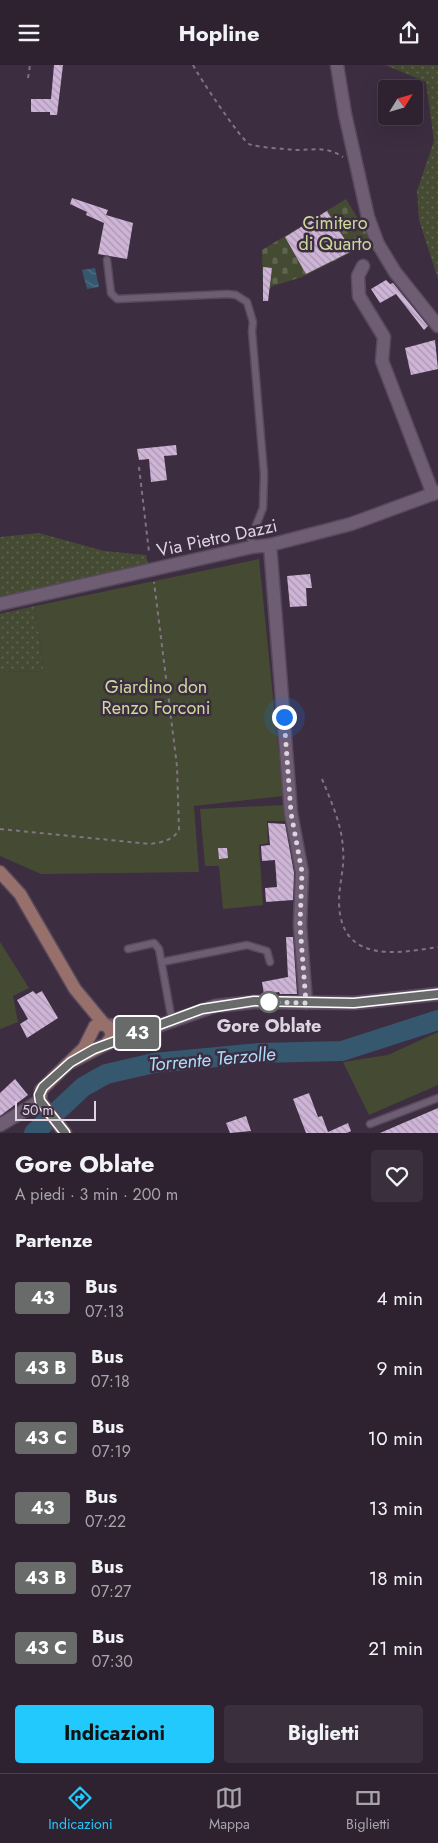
<!DOCTYPE html>
<html lang="it">
<head>
<meta charset="utf-8">
<style>
	body { margin:0; font-family:Jost,sans-serif; background:#3a2f3d; color:#f1f3f6; height:100vh; display:flex; flex-direction:column; font-size:19px; white-space:nowrap }
	* { box-sizing:border-box; margin:0 }
	p { font-size:16px; color:#a7a4ab }
	.icon { flex:none; width:28px; height:28px; fill:none; stroke:currentColor; stroke-width:2; stroke-linecap:round; stroke-linejoin:round }
	.map { position:relative; height:1068px; overflow:hidden }
	.panel { display:flex; flex-direction:column; background:#2e2231; flex:1 }
	.panel>* { flex:none }
	.badge { padding:0 10px; border-radius:4px; font-size:18px; line-height:32px }
	.needle { width:32px; rotate:53deg }
	.buttons { position:absolute; left:378px; top:15px; display:grid; gap:10px }
	.buttons a { display:grid; place-items:center; width:45px; height:45px; border-radius:5px; background:#2e2231; box-shadow:0 5px 20px #0002,0 0 0 1px #493f4d; font-size:25px }
	.scale { position:absolute; left:15px; bottom:12px; width:81px; box-sizing:border-box; padding-left:5px; border:2px solid #ded4e1; border-top:0; font-size:14px; line-height:18px; white-space:nowrap; color:#ded4e1; -webkit-text-stroke:4px #3d2d41; paint-order:stroke }
	.you { position:absolute; width:25px; height:25px; margin:-12px; border:4px solid #fff; border-radius:50%; background:#1a73e8; box-shadow:0 0 0 8px #1a73e833 }
	.map>.badge { position:absolute; translate:-50% -50%; box-shadow:0 0 0 2px #fff }
	h2 { padding:0 15px; font-size:19px; line-height:45px }
	.round { display:grid; place-items:center; flex:none; width:52px; height:52px; border-radius:5px; background:#3a2f3d }
	.overview { display:flex; align-items:center; justify-content:space-between; height:85px; padding:0 15px }
	h1 { font-size:24px; font-weight:700; line-height:38px }
	.cta { display:flex; gap:10px; margin-top:auto; padding:10px 15px }
	.cta a { flex:1; height:58px; border-radius:5px; background:#22c9fd; color:#111; font-size:20px; font-weight:700; line-height:58px; text-align:center }
	.cta a+a { background:#3a2f3d; color:#f1f3f6 }
	ul { padding:0; list-style:none }
	li { display:flex; align-items:center; gap:15px; height:70px; padding:0 15px }
	li div { flex:1 }
	li b { display:block; font-size:19px }
	li em { font-style:normal }
	li .badge { min-width:55px; font-weight:700; text-align:center }
	header { display:flex; justify-content:space-between; align-items:center; height:65px; padding:0 15px; background:#2e2231; font-size:22px; font-weight:700 }
	.dock { display:flex; justify-content:space-around; align-items:center; height:70px; border-top:1px solid #493f4d; background:#2e2231; font-size:14px; color:#a7a4ab }
	.dock a { display:grid; justify-items:center; gap:2px }
	.dock .active { color:#22c9fd }
	.map>svg:first-child { display:block }
	.grass { fill:url(#grass-dots) }
	.cemetery { fill:url(#cemetery-stones) }
	.park { fill:#454b32 }
	.water { fill:url(#water-waves) }
	.lines { fill:none; stroke-linecap:round; stroke-linejoin:round }
	.river { stroke:#35586f; stroke-width:20 }
	.building { fill:url(#building-back-hatch) }
	.service-casing { stroke:#584a5c; stroke-width:9 }
	.minor-casing { stroke:#584a5c; stroke-width:15 }
	.tertiary-casing { stroke:#584a5c; stroke-width:15 }
	.secondary-casing { stroke:#584a5c; stroke-width:15 }
	.path { stroke:#807384; stroke-width:2; stroke-dasharray:4 4; stroke-linecap:butt }
	.service { stroke:#6f5d74; stroke-width:6 }
	.minor { stroke:#6f5d74; stroke-width:12 }
	.tertiary { stroke:#6f5d74; stroke-width:12 }
	.secondary { stroke:#97706c; stroke-width:12 }
	.line-casing { stroke:#fff; stroke-width:11 }
	.line { stroke:#696a6a; stroke-width:8 }
	.walk { stroke:#ded4e1; stroke-width:5; stroke-dasharray:0 9 }
	.stop-dot { fill:#fff; stroke:#696a6a; stroke-width:2.5 }
	.labels { text-anchor:middle; dominant-baseline:central; stroke-width:5; stroke-linejoin:round; paint-order:stroke }
	.park-label { font-size:18px; fill:#ccda9a; stroke:#3d2d41 }
	.street-label { font-size:18px; fill:#ded4e1; stroke:#3d2d41 }
	.stop-label { font-size:18px; font-weight:bold; fill:#ded4e1; stroke:#3d2d41 }
	.water-label { font-size:19px; font-style:italic; fill:#abddfd; stroke:#3d2d41 }
</style>
</head>
<body>
<header><svg class="icon" aria-label="menu" viewBox="0 0 24 24"><path d="M4 6h16M4 12h16M4 18h16"/></svg>Hopline<svg class="icon" aria-label="share" viewBox="0 0 24 24"><path d="M12 15V3M7 8l5-5 5 5M5 13v7h14v-7"/></svg></header>
<div class="map">
<svg width="438" height="1068" viewBox="0 0 438 1068">
	<defs>
		<pattern id="grass-dots" width="8" height="8" patternUnits="userSpaceOnUse" patternTransform="scale(1.25)"><rect width="8" height="8" fill="#454b32"/><path d="M2 2h.1M6 6h.1" fill="none" stroke="#5f644f" stroke-width="1.8" stroke-linecap="round"/></pattern>
		<pattern id="cemetery-stones" width="16" height="16" patternUnits="userSpaceOnUse" patternTransform="scale(1.25)"><rect width="16" height="16" fill="#454b32"/><path d="M2 7V4a2 2 0 0 1 4 0v3zM10 15v-3a2 2 0 0 1 4 0v3z" fill="#5f644f"/></pattern>
		<pattern id="water-waves" width="16" height="10" patternUnits="userSpaceOnUse" patternTransform="scale(1.25)"><rect width="16" height="10" fill="#35586f"/><path d="M0 5q4-4 8 0t8 0" fill="none" stroke="#526f83"/></pattern>
		<pattern id="building-back-hatch" width="6" height="6" patternUnits="userSpaceOnUse" patternTransform="scale(1.25)"><rect width="6" height="6" fill="#ceb4d6"/><path d="M-1 5l2 2M0 0l6 6M5-1l2 2" fill="none" stroke="#ab97b2"/></pattern>
	</defs>
	<rect width="100%" height="100%" fill="#3d2d41"/>
	<g class="grass">
		<path d="M385 0H438V214L419 155 417 126 434 76 426 17Z"/>
		<path d="M39 468 104 486 146 490 148 500 0 533V472Z"/>
		<path d="M35 541 44 606 0 607V549Z"/>
	</g>
	<path class="cemetery" d="M346 134 372 177 302 212 273 221 263 228 262 185Z"/>
	<g class="park">
		<path d="M259 494 283 731 194 741 199 807 41 809 0 791V607L44 606 35 541Z"/>
		<path d="M285 740V756H267L268 778 259 780 263 840 223 844 219 801H205L200 744Z"/>
		<path d="M0 877 29 923 13 931 18 957 0 964Z"/>
		<path d="M438 967V1020L369 1050 343 997 388 990Z"/>
	</g>
	<path class="water" d="M95 203 99 222 87 224 82 205Z"/>
	<g class="lines">
		<path class="river" d="M34 1068 83 1022 106 1009 154 998 260 988 342 986 438 955"/>
	</g>
	<g class="building">
		<path d="M54 0H63L57 50H50V47H31V34H51Z"/>
		<path d="M72 133 108 145 106 150 133 158 127 194 98 189 104 158 86 150 87 147 70 139Z"/>
		<path d="M327 146 352 186 306 209 285 172Z"/>
		<path d="M263 202 272 203 268 236H263Z"/>
		<path d="M386 215 390 219 393 218 428 261 424 265 396 229 380 238 371 224Z"/>
		<path d="M435 275 438 304 411 310 405 283Z"/>
		<path d="M176 380 177 390 164 391 167 415 151 417 149 394 139 395 137 384Z"/>
		<path d="M310 509 312 523H306L307 541 290 542 287 511Z"/>
		<path d="M268 758 285 759 294 808 293 835 266 837 265 823 277 822 275 795 262 796 261 781 270 780Z"/>
		<path d="M218 783H227L228 793 219 794Z"/>
		<path d="M286 872H293L297 929H280L279 927 264 929 262 917 288 912Z"/>
		<path d="M33 926 36 929 42 926 58 953 27 973 20 959 28 954 17 935Z"/>
		<path d="M15 1014 28 1030 0 1051V1028Z"/>
		<path d="M309 1028 318 1052 322 1051 328 1067 348 1058 351 1066 347 1068H306L293 1034Z"/>
		<path d="M438 1043V1068H380Z"/>
		<path d="M246 1051 251 1066 230 1068 226 1058Z"/>
	</g>
	<g class="lines">
		<g class="service-casing">
			<g id="service">
				<path d="M107 195 111 228 117 234 228 229 236 230 247 237 253 257 252 266 264 409 263 443 251 473 252 482"/>
				<path d="M128 884 154 878 159 884 172 956"/>
				<path d="M162 897 247 880 267 886 270 897"/>
				<path d="M370 1059 438 1033"/>
			</g>
		</g>
		<g class="minor-casing">
			<g id="minor">
				<path d="M337 0 345 49 368 152 378 179 395 207 438 261"/>
				<path d="M363 201 358 211 359 231 384 272 382 296 433 429"/>
				<path d="M270 480 291 748 302 807 300 860 306 938"/>
				<path d="M0 539 252 482 270 480 351 459 438 427"/>
				<path d="M0 1060 40 1036"/>
			</g>
		</g>
		<g class="tertiary-casing">
			<g id="tertiary">
				<path d="M107 960 141 963"/>
				<path d="M106 979 215 941 254 937 354 938 438 929"/>
			</g>
		</g>
		<g class="secondary-casing">
			<g id="secondary">
				<path d="M0 807 20 829 75 924 104 959"/>
				<path d="M65 1068 40 1036 41 1025 84 983 95 961 101 959 109 962 112 971 106 979 71 997"/>
			</g>
		</g>
		<g class="path">
			<path d="M193 0C199 12 240 73 249 79 254 82 287 84 295 85 313 85 327 81 343 92"/>
			<path d="M28 13 30 0"/>
			<path d="M139 402 149 487"/>
			<path d="M322 714C331 736 342 760 343 784 345 801 339 819 339 837 340 898 395 889 438 882"/>
			<path d="M0 764 150 779C162 777 172 776 179 765L177 701 154 517"/>
		</g>
		<use href="#service" class="service"/>
		<use href="#minor" class="minor"/>
		<use href="#tertiary" class="tertiary"/>
		<use href="#secondary" class="secondary"/>
	</g>
	<g class="lines">
		<g class="line-casing">
			<path id="line" d="M65 1068 40 1036 39 1030 43 1022 71 997 94 984 202 944 254 936 354 938 438 929"/>
		</g>
		<use href="#line" class="line"/>
		<path class="walk" d="M269 937 306 938 300 860 302 807 291 748 284 652"/>
	</g>
	<circle class="stop-dot" cx="269" cy="937" r="10"/>
	<g class="labels">
		<g class="park-label">
			<text x="335" y="158">Cimitero<tspan x="335" dy="21">di Quarto</tspan></text>
			<text x="156" y="622">Giardino don<tspan x="156" dy="21">Renzo Forconi</tspan></text>
		</g>
		<g class="street-label">
			<text transform="translate(217 473) rotate(-12)">Via Pietro Dazzi</text>
		</g>
		<g class="stop-label">
			<text x="269" y="961">Gore Oblate</text>
		</g>
		<g class="water-label">
			<text transform="translate(212 994) rotate(-5)">Torrente Terzolle</text>
		</g>
	</g>
</svg>
<div class="buttons">
<a><svg class="needle" viewBox="-14 -14 28 28"><path d="M0-13l5 13h-10z" fill="#e53935"/><path d="M0 13l5-13h-10z" fill="#a7a4ab"/></svg></a>
</div>
<div class="scale">50 m</div>
<div class="you" style="left:284px;top:652px"></div>
<b class="badge" style="left:137px;top:968px;background:#696a6a;color:#fff">43</b>
</div>
<section class="panel">
<div class="overview"><div><h1>Gore Oblate</h1><p>A piedi · 3 min · 200 m</p></div><a class="round"><svg class="icon" aria-label="heart" viewBox="0 0 24 24"><path d="M12 20l-8-8c-3-5 5-10 8-4 3-6 11-1 8 4z"/></svg></a></div>
<h2>Partenze</h2>
<ul>
<li><span class="badge" style="background:#696a6a;color:#fff">43</span><div><b>Bus</b><p>07:13</p></div><em>4 min</em></li>
<li><span class="badge" style="background:#696a6a;color:#fff">43 B</span><div><b>Bus</b><p>07:18</p></div><em>9 min</em></li>
<li><span class="badge" style="background:#696a6a;color:#fff">43 C</span><div><b>Bus</b><p>07:19</p></div><em>10 min</em></li>
<li><span class="badge" style="background:#696a6a;color:#fff">43</span><div><b>Bus</b><p>07:22</p></div><em>13 min</em></li>
<li><span class="badge" style="background:#696a6a;color:#fff">43 B</span><div><b>Bus</b><p>07:27</p></div><em>18 min</em></li>
<li><span class="badge" style="background:#696a6a;color:#fff">43 C</span><div><b>Bus</b><p>07:30</p></div><em>21 min</em></li>
</ul>
<div class="cta"><a>Indicazioni</a><a>Biglietti</a></div>
</section>
<nav class="dock">
<a class="active"><svg class="icon" aria-label="directions" viewBox="0 0 24 24"><path d="M12 3l9 9-9 9-9-9zM9 14v-3h6M13 9l2 2-2 2"/></svg>Indicazioni</a>
<a><svg class="icon" aria-label="map" viewBox="0 0 24 24"><path d="M3 6l6-2 6 2 6-2v14l-6 2-6-2-6 2zM9 4v14M15 6v14"/></svg>Mappa</a>
<a><svg class="icon" aria-label="tickets" viewBox="0 0 24 24"><path d="M3 7h18v10H3zM15 7v10"/></svg>Biglietti</a>
</nav>
</body>
</html>
